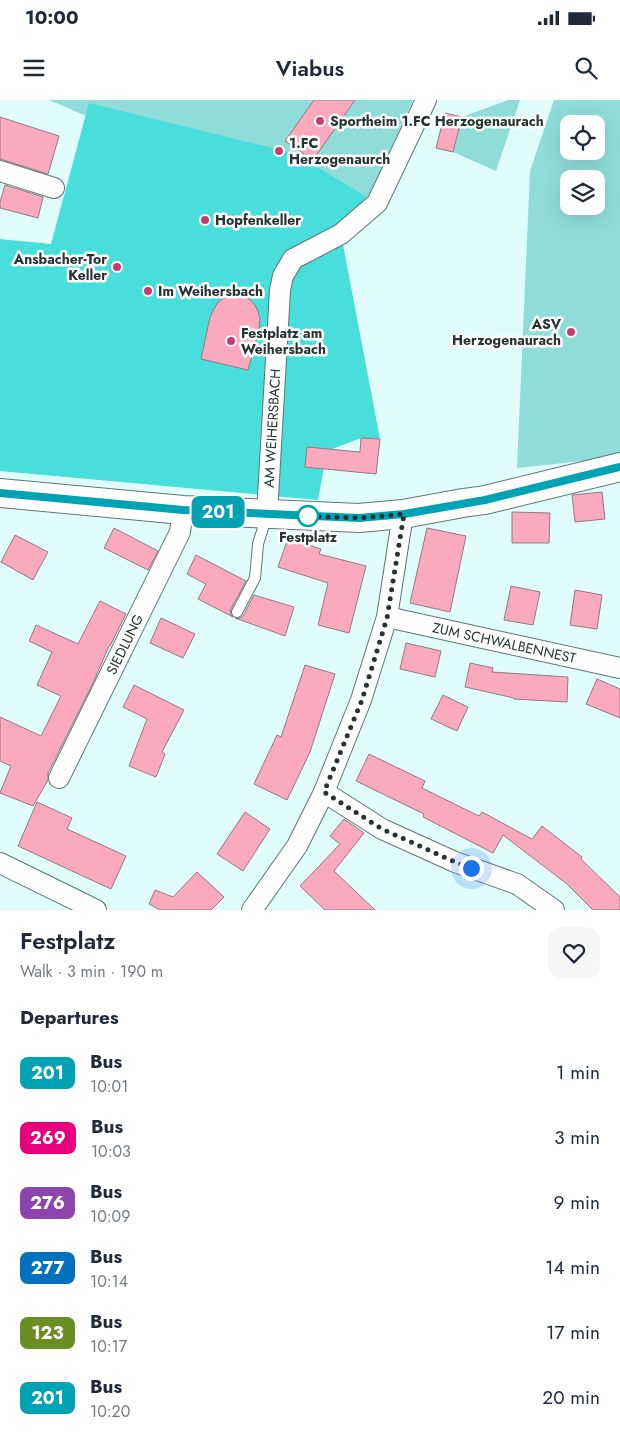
<!DOCTYPE html>
<html lang="en">
<head>
<meta charset="utf-8">
<style>
	body { margin:0; font-family:Jost,sans-serif; background:#f6f6f7; color:#1f2937; height:100vh; display:flex; flex-direction:column; font-size:19px; white-space:nowrap }
	* { box-sizing:border-box; margin:0 }
	p { font-size:16px; color:#747a83 }
	.icon { flex:none; width:28px; height:28px; fill:none; stroke:currentColor; stroke-width:2; stroke-linecap:round; stroke-linejoin:round }
	.map { position:relative; height:810px; overflow:hidden }
	.drawer { display:flex; flex-direction:column; background:#fff; flex:1 }
	.drawer>* { flex:none }
	.badge { padding:0 10px; border-radius:8px; font-size:18px; line-height:32px }
	.fabs { position:absolute; left:560px; top:15px; display:grid; gap:10px }
	.fabs a { display:grid; place-items:center; width:45px; height:45px; border-radius:10px; background:#fff; box-shadow:0 5px 20px #0002; font-size:25px }
	.you { position:absolute; width:25px; height:25px; margin:-12px; border:4px solid #fff; border-radius:50%; background:#1a73e8; box-shadow:0 0 0 8px #1a73e833 }
	.map>.badge { position:absolute; translate:-50% -50%; box-shadow:0 0 0 2px #fff }
	h2 { padding:0 20px; font-size:19px; line-height:45px }
	.round { display:grid; place-items:center; flex:none; width:52px; height:52px; border-radius:15px; background:#f6f6f7 }
	.overview { display:flex; align-items:center; justify-content:space-between; height:85px; padding:0 20px }
	h1 { font-size:24px; font-weight:600; line-height:38px }
	ul { padding:0; list-style:none }
	li { display:flex; align-items:center; gap:15px; height:65px; padding:0 20px }
	li div { flex:1 }
	li b { display:block; font-size:19px }
	li em { font-style:normal }
	li .badge { min-width:55px; font-weight:700; text-align:center }
	.status { display:flex; justify-content:space-between; align-items:center; height:35px; padding:0 25px; background:#fff; direction:ltr }
	.status svg { height:14px; fill:currentColor }
	header { display:flex; justify-content:space-between; align-items:center; height:65px; padding:0 20px; background:#fff; font-size:22px; font-weight:600 }
	.map>svg:first-child { display:block }
	.green { fill:#90dcd9; fill-rule:evenodd }
	.forest { fill:#48dedc }
	.building { fill:#faa9bf; stroke:#927a80 }
	.lines { fill:none; stroke-linecap:round; stroke-linejoin:round }
	.lane-casing { stroke:#5c7675; stroke-width:12 }
	.street-casing { stroke:#5c7675; stroke-width:22 }
	.secondary-casing { stroke:#5c7675; stroke-width:30 }
	.lane { stroke:#fff; stroke-width:10 }
	.street { stroke:#fff; stroke-width:20 }
	.secondary { stroke:#fff; stroke-width:28 }
	.line-casing { stroke:#fff; stroke-width:11 }
	.line { stroke:#00a3b4; stroke-width:8 }
	.walk { stroke:#273232; stroke-width:5; stroke-dasharray:0 9 }
	.poi-dot { fill:#c73c70; stroke:#fff; stroke-width:2 }
	.stop-dot { fill:#fff; stroke:#00a3b4; stroke-width:2.5 }
	.labels { text-anchor:middle; dominant-baseline:central; stroke-width:5; stroke-linejoin:round; paint-order:stroke }
	.poi-label { font-size:14px; font-weight:bold; fill:#273232; stroke:#fff; text-anchor:start }
	.street-label { font-size:14px; fill:#273232; stroke:#fff }
	.stop-label { font-size:14px; font-weight:bold; fill:#273232; stroke:#fff }
</style>
</head>
<body>
<div class="status"><b>10:00</b><svg viewBox="0 0 49 12"><path d="M0 12V9h3v3zM5 12V6h3v6zM10 12V3h3v9zM15 12V0h3v12zM26 1h20v11H26zM47 4h2v5h-2z"/></svg></div>
<header><svg class="icon" aria-label="menu" viewBox="0 0 24 24"><path d="M4 6h16M4 12h16M4 18h16"/></svg>Viabus<svg class="icon" aria-label="search" viewBox="0 0 24 24"><circle cx="10" cy="10" r="6"/><path d="M15 15l6 6"/></svg></header>
<div class="map">
<svg width="620" height="810" viewBox="0 0 620 810">
	<rect width="100%" height="100%" fill="#e0fdfc"/>
	<g class="green">
		<path d="M49 0H413L367 102 338 124Z"/>
		<path d="M508 0H520L496 71 453 52 462 17Z"/>
		<path d="M554 0H620V357L517 368 530 71ZM569 24H596V51H569ZM569 79H596V106H569Z"/>
	</g>
	<path class="forest" d="M89 3 285 51 317 67 377 103 341 134 380 339 361 338 327 351 318 400 0 371V139L51 144Z"/>
	<g class="building">
		<path d="M314 0H355L313 60 285 41Z"/>
		<path d="M445 13 462 17 453 52 436 48Z"/>
		<path d="M0 17 59 36 48 74 0 59Z"/>
		<path d="M5 85 43 97 38 118 0 108V102Z"/>
		<path d="M233 195 241 196 249 199 254 204 258 211 260 219 259 230 248 270 201 259 210 217 214 209 218 202 225 197Z"/>
		<path d="M361 338 380 339 376 374 305 367 307 347 360 352Z"/>
		<path d="M602 392 605 419 575 422 572 395Z"/>
		<path d="M512 412 550 413 549 443H512Z"/>
		<path d="M114 428 158 451 148 470 104 448Z"/>
		<path d="M427 428 466 436 450 512 410 503Z"/>
		<path d="M15 435 48 452 33 480 1 462Z"/>
		<path d="M288 438 321 449 319 454 366 466 349 533 318 525 328 483 278 467Z"/>
		<path d="M196 455 246 481 231 509 230 513 233 517 198 499 206 484 187 474Z"/>
		<path d="M511 486 540 492 533 525 504 520Z"/>
		<path d="M575 490 602 495 597 529 570 525Z"/>
		<path d="M254 495 294 507 285 536 235 518H240L243 516Z"/>
		<path d="M100 501 126 514 110 546H109L93 583 48 673V680L33 706 0 693 11 666 0 661V617L41 636 61 596 37 585 52 552 29 541 36 525 78 544Z"/>
		<path d="M161 518 195 534 183 558 150 543Z"/>
		<path d="M406 543 441 551 435 577 400 569Z"/>
		<path d="M470 563 493 568 492 572 568 577 567 602 514 599V598L465 587Z"/>
		<path d="M305 565 335 574 310 652 287 700 254 684 277 635 281 637Z"/>
		<path d="M597 579 620 589V618L586 604Z"/>
		<path d="M134 585 184 610 162 652 165 654 156 677 129 666 147 619 123 607Z"/>
		<path d="M443 595 468 607 457 631 431 619Z"/>
		<path d="M369 654 425 681 422 688 479 716 482 712 532 739 542 726 582 757 581 759 620 797V810H593L567 784 503 735 493 753 423 717 424 714 356 681Z"/>
		<path d="M37 702 72 718 67 729 126 756 111 789 18 746Z"/>
		<path d="M245 712 270 729 243 771 217 754Z"/>
		<path d="M344 719 364 733 334 771 375 810H325L300 786 340 744 330 736Z"/>
		<path d="M197 772 224 797 211 810H160L149 804 155 790 173 797Z"/>
	</g>
	<g class="lines">
		<g class="lane-casing">
			<path id="lane" d="M237 512 255 478 258 444 267 415"/>
		</g>
		<g class="street-casing">
			<g id="street">
				<path d="M0 71 54 88"/>
				<path id="s1" d="M267 414 280 190 283 176 293 159 341 134 377 103 426 0"/>
				<path id="s2" d="M387 517 620 568"/>
				<path id="s3" d="M59 678 180 432 183 410"/>
				<path d="M324 692 382 729 455 762 517 784 554 810"/>
				<path d="M0 763 96 810"/>
				<path d="M252 810 297 746 324 692 361 600 387 517 403 414"/>
			</g>
		</g>
		<g class="secondary-casing">
			<path id="secondary" d="M0 393 183 410 359 418 403 414 463 403 485 400 620 367"/>
		</g>
		<use href="#lane" class="lane"/>
		<use href="#street" class="street"/>
		<use href="#secondary" class="secondary"/>
	</g>
	<g class="lines">
		<g class="line-casing">
			<path id="line" d="M0 393 183 410 359 418 404 414 485 400 620 367"/>
		</g>
		<use href="#line" class="line"/>
		<path class="walk" d="M308 416H300L359 418 404 414 387 518 362 600 324 692 382 729 455 762 471 768"/>
	</g>
	<g class="poi-dot">
		<circle cx="320" cy="21" r="5"/>
		<circle cx="279" cy="51" r="5"/>
		<circle cx="205" cy="120" r="5"/>
		<circle cx="117" cy="167" r="5"/>
		<circle cx="148" cy="191" r="5"/>
		<circle cx="571" cy="232" r="5"/>
		<circle cx="231" cy="241" r="5"/>
	</g>
	<circle class="stop-dot" cx="308" cy="416" r="10"/>
	<g class="labels">
		<g class="poi-label">
			<text x="330" y="21">Sportheim 1.FC Herzogenaurach</text>
			<text x="289" y="43">1.FC<tspan x="289" dy="16">Herzogenaurch</tspan></text>
			<text x="215" y="120">Hopfenkeller</text>
			<text x="107" y="159" text-anchor="end">Ansbacher-Tor<tspan x="107" dy="16">Keller</tspan></text>
			<text x="158" y="191">Im Weihersbach</text>
			<text x="561" y="224" text-anchor="end">ASV<tspan x="561" dy="16">Herzogenaurach</tspan></text>
			<text x="241" y="233">Festplatz am<tspan x="241" dy="16">Weihersbach</tspan></text>
		</g>
		<g class="street-label">
			<text stroke="none"><textPath href="#s1" startOffset="86">AM WEIHERSBACH</textPath></text>
			<text stroke="none"><textPath href="#s2" startOffset="120">ZUM SCHWALBENNEST</textPath></text>
			<text stroke="none"><textPath href="#s3" startOffset="149">SIEDLUNG</textPath></text>
		</g>
		<g class="stop-label">
			<text x="308" y="437">Festplatz</text>
		</g>
	</g>
</svg>
<div class="fabs">
<a><svg class="icon" aria-label="locate" viewBox="0 0 24 24"><circle cx="12" cy="12" r="6"/><path d="M12 2v4M12 18v4M2 12h4M18 12h4"/></svg></a>
<a><svg class="icon" aria-label="layers" viewBox="0 0 24 24"><path d="M12 4l9 5-9 5-9-5zM3 14l9 5 9-5"/></svg></a>
</div>
<div class="you" style="left:471px;top:768px"></div>
<b class="badge" style="left:218px;top:412px;background:#00a3b4;color:#fff">201</b>
</div>
<section class="drawer">
<div class="overview"><div><h1>Festplatz</h1><p>Walk · 3 min · 190 m</p></div><a class="round"><svg class="icon" aria-label="heart" viewBox="0 0 24 24"><path d="M12 20l-8-8c-3-5 5-10 8-4 3-6 11-1 8 4z"/></svg></a></div>
<h2>Departures</h2>
<ul>
<li><span class="badge" style="background:#00a3b4;color:#fff">201</span><div><b>Bus</b><p>10:01</p></div><em>1 min</em></li>
<li><span class="badge" style="background:#e6007e;color:#fff">269</span><div><b>Bus</b><p>10:03</p></div><em>3 min</em></li>
<li><span class="badge" style="background:#8e44ad;color:#fff">276</span><div><b>Bus</b><p>10:09</p></div><em>9 min</em></li>
<li><span class="badge" style="background:#0072bc;color:#fff">277</span><div><b>Bus</b><p>10:14</p></div><em>14 min</em></li>
<li><span class="badge" style="background:#6b8e23;color:#fff">123</span><div><b>Bus</b><p>10:17</p></div><em>17 min</em></li>
<li><span class="badge" style="background:#00a3b4;color:#fff">201</span><div><b>Bus</b><p>10:20</p></div><em>20 min</em></li>
</ul>
</section>
</body>
</html>
